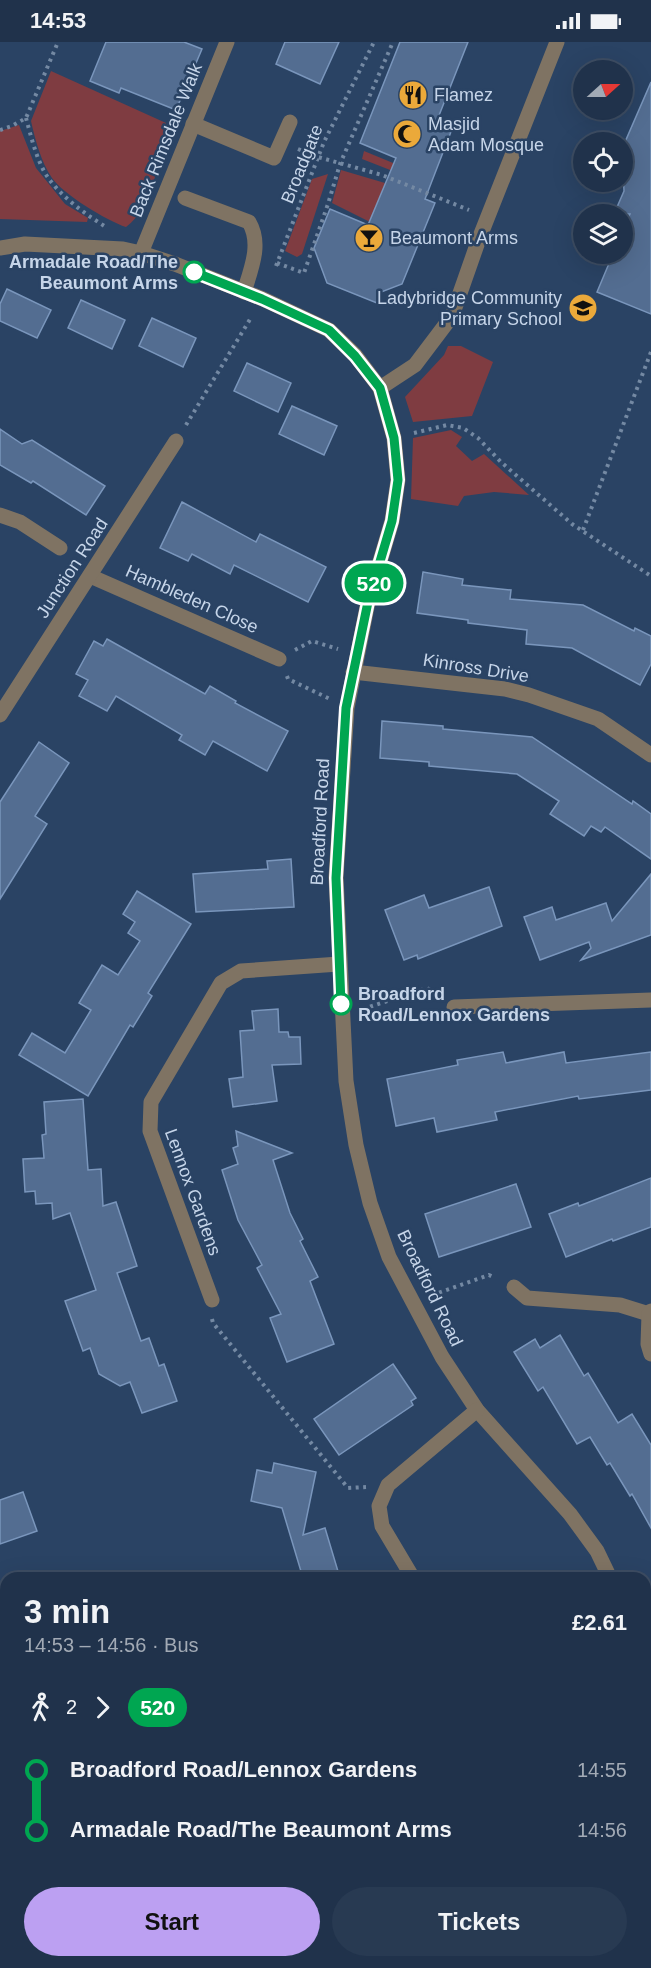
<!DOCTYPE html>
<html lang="en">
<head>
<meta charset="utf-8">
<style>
	body { margin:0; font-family:Arial,sans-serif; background:#283a52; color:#f1f3f6; height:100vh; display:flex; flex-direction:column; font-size:22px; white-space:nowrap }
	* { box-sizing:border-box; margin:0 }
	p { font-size:20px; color:#a2aab5 }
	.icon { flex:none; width:33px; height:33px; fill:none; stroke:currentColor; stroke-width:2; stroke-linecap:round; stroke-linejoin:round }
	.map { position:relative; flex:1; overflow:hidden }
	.details { position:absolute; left:0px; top:1530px; width:651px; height:396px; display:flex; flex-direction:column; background:#20324b; border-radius:18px 18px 0 0; box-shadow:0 6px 24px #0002,0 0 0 2px #3d4d63 }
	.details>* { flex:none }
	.badge { padding:0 12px; border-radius:20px; font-size:21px; line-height:39px }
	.needle { width:39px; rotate:69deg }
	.fabs { position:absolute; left:573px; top:18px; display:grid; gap:12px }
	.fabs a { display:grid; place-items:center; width:60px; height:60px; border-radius:50%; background:#20324b; box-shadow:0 6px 24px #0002,0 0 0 2px #3d4d63; font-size:30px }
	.map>.badge { position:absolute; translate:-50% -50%; box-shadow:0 0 0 3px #fff }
	.legs { display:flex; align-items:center; gap:9px; height:66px; padding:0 24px; font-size:20px }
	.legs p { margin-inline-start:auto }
	.overview { display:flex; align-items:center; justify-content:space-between; height:102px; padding:0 24px }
	h1 { font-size:33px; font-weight:700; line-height:45px }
	.button { display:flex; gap:12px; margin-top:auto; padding:12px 24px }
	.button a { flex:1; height:69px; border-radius:36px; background:#bca0f2; color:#111; font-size:24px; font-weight:700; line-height:69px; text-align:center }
	.button a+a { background:#283a52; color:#f1f3f6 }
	ul { padding:0 24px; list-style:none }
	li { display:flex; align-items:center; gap:21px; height:60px; font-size:22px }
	li i { display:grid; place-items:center; width:9px; height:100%; margin:0 8px; background:currentColor }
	li i::after { content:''; width:15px; height:15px; margin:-8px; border:4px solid; border-radius:50%; background:#20324b }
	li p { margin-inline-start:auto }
	li:first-child i { background:linear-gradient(#0000 50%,currentColor 0) }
	li:last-child i { background:linear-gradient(currentColor 50%,#0000 0) }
	.status { display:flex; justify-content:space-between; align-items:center; height:42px; padding:0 30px; background:#20324b; direction:ltr }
	.status svg { height:16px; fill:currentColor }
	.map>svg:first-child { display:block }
	.green { fill:#7f3c41 }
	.building { fill:#536d91; stroke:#7a96bc; stroke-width:1.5 }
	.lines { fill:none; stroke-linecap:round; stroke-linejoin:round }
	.path { stroke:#7489a3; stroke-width:4; stroke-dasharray:3 4.5; stroke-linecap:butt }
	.minor { stroke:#7f7363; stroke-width:15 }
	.line-1-casing { stroke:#fff; stroke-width:14 }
	.line-1 { stroke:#00a651; stroke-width:9 }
	.stop-1-dot { fill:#fff; stroke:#00a651; stroke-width:3 }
	.labels { text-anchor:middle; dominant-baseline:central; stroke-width:5; stroke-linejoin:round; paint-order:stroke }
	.poi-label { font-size:18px; fill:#c6d5e9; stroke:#2a4364; text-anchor:start }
	.street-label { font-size:18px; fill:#c6d5e9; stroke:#2a4364 }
	.stop-label { font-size:18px; font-weight:bold; fill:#c6d5e9; stroke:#2a4364; text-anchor:end }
</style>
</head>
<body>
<div class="status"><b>14:53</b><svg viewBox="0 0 49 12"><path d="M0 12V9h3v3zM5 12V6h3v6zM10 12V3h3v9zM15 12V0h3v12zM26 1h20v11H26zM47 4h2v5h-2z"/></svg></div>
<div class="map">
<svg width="651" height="1926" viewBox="0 0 651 1926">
	<rect width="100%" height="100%" fill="#2a4364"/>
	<g class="green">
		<path d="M51 29 166 81C161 112 153 166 126 185 107 179 63 152 52 136 41 120 35 97 31 79Z"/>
		<path d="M19 83 36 126 65 162 88 176 87 180 0 177V89Z"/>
		<path d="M364 109 427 135 426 142 362 117Z"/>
		<path d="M341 128 385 141 370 180 332 161Z"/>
		<path d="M328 132 302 212 297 215 285 209 312 137Z"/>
		<path d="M448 304H461L493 320 472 374 413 380 405 355 444 313Z"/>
		<path d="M451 388 462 395 456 404 472 419 484 412 529 453 494 450 464 454 458 464 411 457 413 396Z"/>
	</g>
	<g class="building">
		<path d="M106 0H184L202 7 176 68 121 46 119 51 90 39Z"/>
		<path d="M285 0H339L320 42 276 22Z"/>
		<path d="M400 0H468L438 76 454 82 425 157 435 161 402 242 381 250 377 261 327 241 314 206 330 167 368 183 396 116 360 101Z"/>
		<path d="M651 40V272L597 250 613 212H622V190L630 172H614L624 149 622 107Z"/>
		<path d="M7 247 51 268 37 296 0 279V262Z"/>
		<path d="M81 258 125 278 112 307 68 286Z"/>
		<path d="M152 276 196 296 183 325 139 304Z"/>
		<path d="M247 321 291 341 278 370 234 349Z"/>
		<path d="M292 364 337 384 324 413 279 392Z"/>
		<path d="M0 387 22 402 32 398 105 444 86 473 33 439 31 441 0 423Z"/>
		<path d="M182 460 256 500 260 492 326 525 308 560 234 523 230 532 192 512 188 519 160 506Z"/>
		<path d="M423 530 463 537 462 543 511 548 510 557 583 563 634 589 635 586 651 594V622L640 643 572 606 526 602 527 588 468 581V578L417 571Z"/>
		<path d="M107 597 205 652 210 644 236 659 235 661 288 689 267 729 213 699 205 713 179 698 182 693 116 654 107 669 79 654 88 638 76 632 94 599 103 604Z"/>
		<path d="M382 679 443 684V687L532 695 632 762 633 759 651 772V817L605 785 601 790 591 784 584 794 550 772 559 759 517 732 429 724V720L380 716Z"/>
		<path d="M39 700 69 721 35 774 47 782 0 857V760Z"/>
		<path d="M291 817 294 865 196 870 193 832 268 827 267 819Z"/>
		<path d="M651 832V893L581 918 591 906 589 900 540 918 524 875 552 865 556 878 606 861 612 879Z"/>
		<path d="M489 845 502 884 418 917 417 913 404 918 385 868 424 853 429 866Z"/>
		<path d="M137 849 191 882 148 951 152 954 133 985 130 983 88 1054 19 1013 32 991 65 1011 91 968 79 961 102 923 118 933 140 899 128 891 135 880 123 872Z"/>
		<path d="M278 967 279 990H288L289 995H300L301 1022 272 1023 277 1059 233 1065 229 1037 243 1035 240 989 254 988 252 969Z"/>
		<path d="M503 1010 506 1021 564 1010 566 1021 651 1010V1048L579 1057 578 1054 495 1070 497 1078 437 1090 434 1076 396 1084 387 1037 458 1023 457 1018Z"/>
		<path d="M83 1057 88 1128 101 1127 103 1164 116 1160 137 1224 117 1231 141 1299 149 1296 159 1324 164 1322 177 1359 142 1371 130 1340 120 1344 99 1332 90 1306 83 1309 65 1259 96 1248 70 1171 53 1177 52 1161 36 1162 35 1149 25 1150 23 1117 44 1116 42 1093 46 1092 44 1060Z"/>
		<path d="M236 1089 292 1111 273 1118 290 1171 303 1197 300 1199 318 1235 310 1239 334 1302 287 1320 270 1276 281 1272 257 1226 262 1223 238 1178 222 1128 238 1122 233 1106 238 1104Z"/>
		<path d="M651 1136V1185L613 1199 612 1197 566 1215 549 1172 578 1161 579 1164Z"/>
		<path d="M516 1142 531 1185 439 1215 425 1172Z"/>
		<path d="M560 1293 584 1334 588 1331 618 1381 632 1372 651 1403V1486L632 1452 630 1454 610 1421 607 1423 590 1395 577 1402 543 1345 538 1349 514 1310 535 1297 540 1306Z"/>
		<path d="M393 1322 416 1356 411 1359 413 1363 339 1413 314 1377Z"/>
		<path d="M274 1421 316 1430 303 1493 325 1486 340 1536H303L282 1466 251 1459 257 1428 272 1431Z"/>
		<path d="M23 1450 37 1489 0 1502V1458Z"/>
	</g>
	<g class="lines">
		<g class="path">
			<path d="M26 76C31 94 37 121 49 137 63 156 85 172 106 185"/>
			<path d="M0 88 12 84 26 76 58 0"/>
			<path d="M298 107 318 115 382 133 469 168"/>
			<path d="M277 221 304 231 328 162 340 122 393 0"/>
			<path d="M276 224 324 100 374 0"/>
			<path d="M186 383 252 274"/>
			<path d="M414 391 447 383 463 386 478 396 501 420 572 482 651 534"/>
			<path d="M583 488 651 310"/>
			<path d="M295 608 312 599 338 607"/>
			<path d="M287 634 288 637 330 657"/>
			<path d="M363 967 427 946 439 954"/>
			<path d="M432 1253 489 1233 495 1236"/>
			<path d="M212 1277 213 1281 348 1446 366 1445"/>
		</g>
		<g class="minor">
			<path d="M193 82 274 116 290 80"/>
			<path d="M185 156 249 180C262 202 251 227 244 250"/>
			<path d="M0 206 25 202 123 207 141 211 175 222 263 257 329 288 355 313 380 346 394 396 398 438 392 479 368 560 347 666 336 835 346 1039 356 1103 370 1161 389 1215 442 1315 477 1368 570 1472 597 1509 610 1536"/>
			<path d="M141 211 227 0"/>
			<path d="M380 346 415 323 452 274 479 197 557 0"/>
			<path d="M0 473 20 480 60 506"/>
			<path d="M90 534 279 617"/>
			<path d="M353 630 505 647 529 653 598 677 651 713"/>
			<path d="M0 673 176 399"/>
			<path d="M454 965 651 958"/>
			<path d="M514 1245 527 1256 620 1263 649 1272"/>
			<path d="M212 1258 150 1089 151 1060 221 941 241 929 339 922"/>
			<path d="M651 1269 649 1272 648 1302 651 1312"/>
			<path d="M413 1536 382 1484 379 1464 388 1443 477 1368"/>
			<path d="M645 1566 651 1563"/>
			<path d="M645 1629 651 1659"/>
			<path d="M0 1844 6 1866"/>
			<path d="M645 1849 651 1824"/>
			<path d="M21 1920 23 1926"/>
			<path d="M509 1920 511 1926"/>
			<path d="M614 1926 618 1920"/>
		</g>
	</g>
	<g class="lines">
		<g class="line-1-casing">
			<path id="line-1" d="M194 230 262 257 329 288 355 314 380 346 394 396 398 438 392 479 368 560 346 666 336 836 341 962"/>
		</g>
		<use href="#line-1" class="line-1"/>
	</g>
	<defs>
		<g id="restaurant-disc" transform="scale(1.5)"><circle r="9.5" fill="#eba93a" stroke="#2a4364"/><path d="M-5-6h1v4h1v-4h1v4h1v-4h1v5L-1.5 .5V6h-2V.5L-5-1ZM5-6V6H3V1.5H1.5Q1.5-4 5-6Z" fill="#111"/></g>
		<g id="mosque-disc" transform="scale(1.5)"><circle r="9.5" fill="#eba93a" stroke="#2a4364"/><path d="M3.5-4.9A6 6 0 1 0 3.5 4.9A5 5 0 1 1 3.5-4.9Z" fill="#111"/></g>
		<g id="bar-disc" transform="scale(1.5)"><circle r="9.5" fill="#eba93a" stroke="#2a4364"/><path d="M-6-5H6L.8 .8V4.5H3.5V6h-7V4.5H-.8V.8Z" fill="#111"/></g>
		<g id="school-disc" transform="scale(1.5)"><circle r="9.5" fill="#eba93a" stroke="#2a4364"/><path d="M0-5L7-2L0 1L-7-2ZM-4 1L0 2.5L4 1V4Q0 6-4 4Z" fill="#111"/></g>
	</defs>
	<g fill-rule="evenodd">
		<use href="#restaurant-disc" x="413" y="53"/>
		<use href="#mosque-disc" x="407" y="92"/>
		<use href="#bar-disc" x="369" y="196"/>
		<use href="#school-disc" x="583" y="266"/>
	</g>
	<g class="stop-1-dot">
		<circle cx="194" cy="230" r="10"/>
		<circle cx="341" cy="962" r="10"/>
	</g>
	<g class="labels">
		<g class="poi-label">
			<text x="434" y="53">Flamez</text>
			<text x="428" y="82">Masjid<tspan x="428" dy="21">Adam Mosque</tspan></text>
			<text x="390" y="196">Beaumont Arms</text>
			<text x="562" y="256" text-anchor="end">Ladybridge Community<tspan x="562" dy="21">Primary School</tspan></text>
		</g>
		<g class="street-label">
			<text transform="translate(166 98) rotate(-68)">Back Rimsdale Walk</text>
			<text transform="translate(302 122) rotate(-68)">Broadgate</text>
			<text transform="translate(72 526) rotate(-57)">Junction Road</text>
			<text transform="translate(192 557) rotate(24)">Hambleden Close</text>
			<text transform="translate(476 626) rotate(9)">Kinross Drive</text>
			<text transform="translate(320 780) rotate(-87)">Broadford Road</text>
			<text transform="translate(193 1150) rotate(70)">Lennox Gardens</text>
			<text transform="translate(430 1246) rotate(64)">Broadford Road</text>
		</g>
		<g class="stop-label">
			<text x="178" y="220">Armadale Road/The<tspan x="178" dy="21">Beaumont Arms</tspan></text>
			<text x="358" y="952" text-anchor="start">Broadford<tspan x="358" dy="21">Road/Lennox Gardens</tspan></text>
		</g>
	</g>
</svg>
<div class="fabs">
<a><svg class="needle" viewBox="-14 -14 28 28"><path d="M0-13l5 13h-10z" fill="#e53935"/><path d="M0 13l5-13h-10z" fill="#a2aab5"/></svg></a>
<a><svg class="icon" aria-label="locate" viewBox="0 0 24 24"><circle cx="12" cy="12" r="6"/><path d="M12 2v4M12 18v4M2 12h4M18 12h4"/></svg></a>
<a><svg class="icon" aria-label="layers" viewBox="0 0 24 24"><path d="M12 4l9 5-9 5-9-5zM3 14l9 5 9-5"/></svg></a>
</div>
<b class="badge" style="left:374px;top:541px;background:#00a651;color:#fff">520</b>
<section class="details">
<div class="overview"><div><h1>3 min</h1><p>14:53 – 14:56 · Bus</p></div><b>£2.61</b></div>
<div class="legs"><svg class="icon" aria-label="walk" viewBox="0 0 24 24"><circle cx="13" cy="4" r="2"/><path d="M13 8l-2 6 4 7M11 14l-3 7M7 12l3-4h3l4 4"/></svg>2<svg class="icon" aria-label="forward" viewBox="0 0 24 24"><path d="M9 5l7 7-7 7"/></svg><b class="badge" style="background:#00a651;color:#fff">520</b></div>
<ul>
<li><i style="color:#00a651"></i><b>Broadford Road/Lennox Gardens</b><p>14:55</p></li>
<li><i style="color:#00a651"></i><b>Armadale Road/The Beaumont Arms</b><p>14:56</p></li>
</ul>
<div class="button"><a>Start</a><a>Tickets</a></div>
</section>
</div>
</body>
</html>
